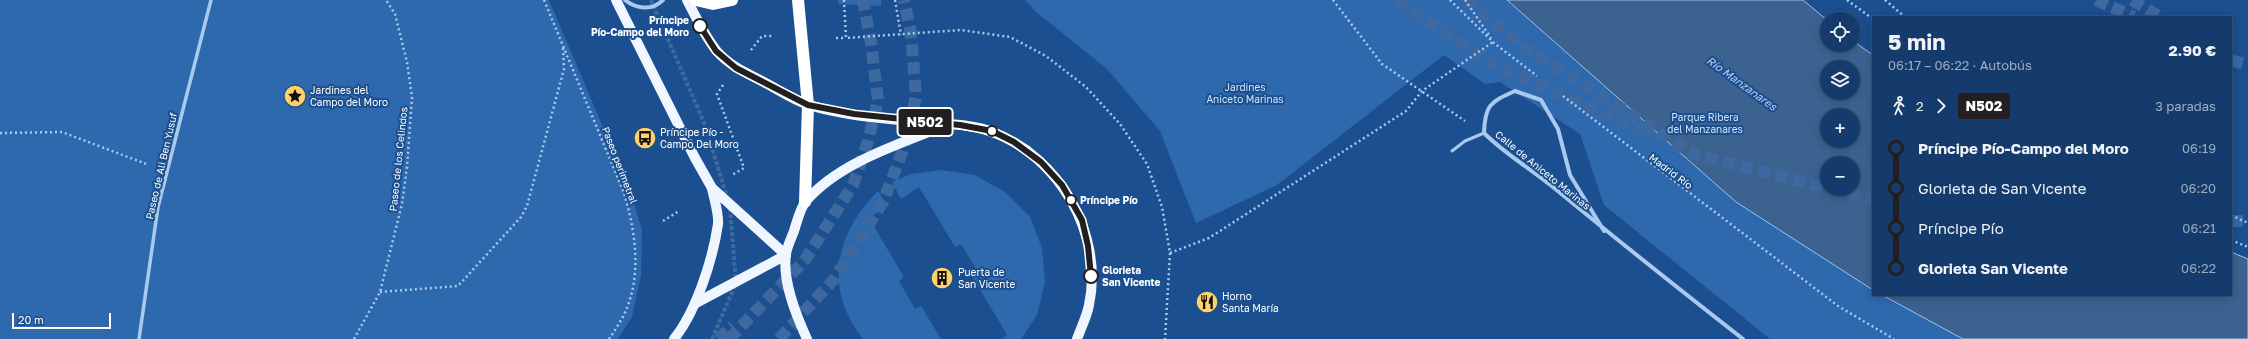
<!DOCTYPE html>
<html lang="es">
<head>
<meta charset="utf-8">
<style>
	body { margin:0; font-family:"Golos Text",sans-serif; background:#1d4271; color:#f1f3f6; height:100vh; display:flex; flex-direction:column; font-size:15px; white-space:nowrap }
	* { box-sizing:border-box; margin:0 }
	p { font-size:13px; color:#9dadc1 }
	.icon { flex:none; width:22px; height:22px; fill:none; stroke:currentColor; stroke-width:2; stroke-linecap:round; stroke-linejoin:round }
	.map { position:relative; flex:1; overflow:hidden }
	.details { position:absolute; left:1872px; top:16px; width:360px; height:280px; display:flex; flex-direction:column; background:#143b6b; border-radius:0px; box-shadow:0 2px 10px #0003,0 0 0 1px #33557e }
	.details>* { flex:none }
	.badge { padding:0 8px; border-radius:3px; font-size:14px; line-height:26px }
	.fabs { position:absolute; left:1820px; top:12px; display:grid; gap:8px }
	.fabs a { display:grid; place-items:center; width:40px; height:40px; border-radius:50%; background:#143b6b; box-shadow:0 2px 10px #0003,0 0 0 1px #33557e; font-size:20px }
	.scale { position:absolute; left:12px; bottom:10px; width:99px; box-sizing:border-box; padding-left:4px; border:2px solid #fff; border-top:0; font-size:11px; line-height:14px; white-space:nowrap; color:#fff; -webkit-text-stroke:3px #1b4f8f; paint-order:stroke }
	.map>.badge { position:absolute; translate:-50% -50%; box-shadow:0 0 0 2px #fff }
	.legs { display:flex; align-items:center; gap:6px; height:44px; padding:0 16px; font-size:13px }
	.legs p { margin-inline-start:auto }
	.head { display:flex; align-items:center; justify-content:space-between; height:68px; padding:0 16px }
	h1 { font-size:22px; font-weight:700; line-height:30px }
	ul { padding:0 16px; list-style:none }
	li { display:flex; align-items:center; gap:14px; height:40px; font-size:15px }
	li i { display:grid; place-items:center; width:6px; height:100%; margin:0 5px; background:currentColor }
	li i::after { content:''; width:10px; height:10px; margin:-5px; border:3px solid; border-radius:50%; background:#143b6b }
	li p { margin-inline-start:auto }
	li:first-child i { background:linear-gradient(#0000 50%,currentColor 0) }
	li:last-child i { background:linear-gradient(currentColor 50%,#0000 0) }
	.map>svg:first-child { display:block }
	.green { fill:#2e69ad; fill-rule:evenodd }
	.water { fill:#3c6290; stroke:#9cc4f0; fill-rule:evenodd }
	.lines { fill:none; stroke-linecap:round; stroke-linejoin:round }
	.minor-tunnel { stroke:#3d69a0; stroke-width:4; stroke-dasharray:4 2; stroke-linecap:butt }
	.motorway-tunnel { stroke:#3d69a0; stroke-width:12; stroke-dasharray:12 6; stroke-linecap:butt }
	.path { stroke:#a9c9ee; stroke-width:2.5; stroke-dasharray:2 3; stroke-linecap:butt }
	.service { stroke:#a9c9ee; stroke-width:3 }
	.pedestrian { stroke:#a9c9ee; stroke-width:3.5 }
	.minor { stroke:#a9c9ee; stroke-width:4 }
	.primary { stroke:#f0f6ff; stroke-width:10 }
	.motorway { stroke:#fff; stroke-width:12 }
	.line-1-casing { stroke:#fff; stroke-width:9 }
	.line-1 { stroke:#231f20; stroke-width:6 }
	.stop-1-dot { fill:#fff; stroke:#231f20; stroke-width:2 }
	.labels { text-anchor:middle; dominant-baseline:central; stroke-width:4; stroke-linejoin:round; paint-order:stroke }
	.stop-label { font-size:10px; font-weight:bold; fill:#fff; stroke:#1b4f8f; text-anchor:start }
	.park-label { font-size:10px; fill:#cfe3fa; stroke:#1b4f8f }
	.poi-label { font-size:10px; fill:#fff; stroke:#1b4f8f; text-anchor:start }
	.street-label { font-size:10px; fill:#fff; stroke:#1b4f8f }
	.water-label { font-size:11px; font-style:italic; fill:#b5d3f5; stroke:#1b4f8f }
</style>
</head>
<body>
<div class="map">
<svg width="2248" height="339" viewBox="0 0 2248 339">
	<rect width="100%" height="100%" fill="#1b4f8f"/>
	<g class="green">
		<path d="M0 0H549L630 191 642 230 641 275 632 317 618 339H0Z"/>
		<path d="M838 0H881V6L838 4Z"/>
		<path d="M1025 0H1507L1512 6 1520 0H1803L1827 20V45H1853V41L1873 55V295H2231L2248 339H1770L1604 205 1580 134 1500 82 1485 84 1444 55 1277 185 1196 223 1160 131 1107 69 1035 11ZM1827 67H1853V93H1827ZM1827 115H1853V141H1827ZM1827 163H1853V189H1827Z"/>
		<path d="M941 170 975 175 1005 192 1030 217 1042 248 1045 282 1037 315 1021 339H1002L1007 335 972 276 978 272 961 244 955 247 919 187 901 199 892 182 911 174Z"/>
		<path d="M878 191 888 206 869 218 904 277 899 281 915 309 921 306 941 339H863C823 288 835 234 878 191Z"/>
	</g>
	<g class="water">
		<path d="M1507 0H1803L1827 20V45H1853V41L1873 55V290L1736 202ZM1827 67H1853V93H1827ZM1827 115H1853V141H1827ZM1827 163H1853V189H1827Z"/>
		<path d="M2231 252 2248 259V339H1963L1882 295H2231Z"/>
	</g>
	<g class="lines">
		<g class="minor-tunnel">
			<path d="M651 0 705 125 727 197"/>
			<path d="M712 339 736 283 730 208"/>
		</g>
		<g class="motorway-tunnel">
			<path d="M1397 0 1491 63 1653 136"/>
			<path d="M1466 0 1527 49 1693 154 1827 188"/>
			<path d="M2096 0 2134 17"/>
			<path d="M2132 0 2160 17"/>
			<path d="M2231 60 2248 65"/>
			<path d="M1831 189 1873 199"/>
			<path d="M2231 221H2248"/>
			<path d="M718 339 733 326"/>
			<path d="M729 339 805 260 853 185 868 141 878 100 871 43 863 0"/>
			<path d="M779 339 835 278 883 202 905 145 916 96 911 33 904 0"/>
		</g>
		<g class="path">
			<path d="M544 0 624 193C635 230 642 273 626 310 622 320 615 330 609 339"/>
			<path d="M844 0 846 38 961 30 1010 37 1046 56 1086 87 1120 124 1147 164 1162 207 1170 253 1165 339"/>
			<path d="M895 0 901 35"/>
			<path d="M1333 0 1382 64 1465 121"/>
			<path d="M1450 0 1494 43 1537 76"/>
			<path d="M1465 0 1491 38"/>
			<path d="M1847 0 1873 19"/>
			<path d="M1885 0 1905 17"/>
			<path d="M836 38H846"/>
			<path d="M751 50 762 36H773"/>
			<path d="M723 85 717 94 744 168 732 175"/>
			<path d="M1563 96 1838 306 1894 339"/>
			<path d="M0 133 62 132 149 165"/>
			<path d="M2231 215 2248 223"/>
			<path d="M663 221 679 211"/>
			<path d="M2231 240 2248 247"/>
			<path d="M1170 253 1209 238 1406 111 1422 91 1493 42"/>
			<path d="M380 292 458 286 521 217 527 206 564 69 563 48"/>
			<path d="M354 339 380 292 402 204 407 167 412 97 407 62 395 14 386 0"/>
		</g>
		<path class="service" d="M1452 151 1465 141 1484 133"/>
		<path class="pedestrian" d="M139 339 158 207 211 0"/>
		<g class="minor">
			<path d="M625 0C636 9 652 11 663 0"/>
			<path d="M1604 231 1570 175 1558 129 1541 100 1515 91C1490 102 1485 105 1484 133 1505 154 1531 169 1553 187 1616 239 1679 289 1743 339"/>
		</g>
		<g class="primary">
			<path d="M616 0 695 158 712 188 786 255"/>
			<path d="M687 0C696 17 704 35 716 50 727 64 744 72 760 80 776 88 793 100 809 105 845 116 883 118 920 122 943 125 970 123 992 132 1059 156 1104 234 1089 305 1087 316 1081 328 1077 339"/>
			<path d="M696 303 786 255"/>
			<path d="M674 339C696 312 713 259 718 224 719 213 714 199 712 188"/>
			<path d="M807 339C796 315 782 281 786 254 787 247 791 239 794 231 797 222 800 208 806 201 840 162 898 145 944 126"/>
		</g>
		<g class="motorway">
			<path d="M696 0 713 4 732 0"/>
			<path d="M798 0 808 105 805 202"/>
		</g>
	</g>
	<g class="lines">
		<g class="line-1-casing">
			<path id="line-1" d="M700 26 716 51 736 68 808 105 854 114 960 125 992 131 1014 142 1041 162 1062 185 1082 220 1088 246 1091 276"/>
		</g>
		<use href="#line-1" class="line-1"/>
	</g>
	<defs>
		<g id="sight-disc" transform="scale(1.15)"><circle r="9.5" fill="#ffd166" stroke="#1b4f8f"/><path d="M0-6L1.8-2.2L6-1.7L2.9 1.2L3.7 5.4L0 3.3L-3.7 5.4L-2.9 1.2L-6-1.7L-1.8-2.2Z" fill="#111"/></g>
		<g id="bus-disc" transform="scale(1.15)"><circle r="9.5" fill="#ffd166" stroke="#1b4f8f"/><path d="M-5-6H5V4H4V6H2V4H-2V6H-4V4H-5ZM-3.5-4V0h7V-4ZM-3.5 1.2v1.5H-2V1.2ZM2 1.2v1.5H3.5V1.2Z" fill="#111"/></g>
		<g id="building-disc" transform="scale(1.15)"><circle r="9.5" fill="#ffd166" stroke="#1b4f8f"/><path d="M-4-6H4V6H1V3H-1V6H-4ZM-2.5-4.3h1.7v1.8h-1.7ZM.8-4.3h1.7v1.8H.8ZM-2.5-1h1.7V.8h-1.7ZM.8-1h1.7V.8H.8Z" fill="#111"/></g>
		<g id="restaurant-disc" transform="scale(1.15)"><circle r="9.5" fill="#ffd166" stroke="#1b4f8f"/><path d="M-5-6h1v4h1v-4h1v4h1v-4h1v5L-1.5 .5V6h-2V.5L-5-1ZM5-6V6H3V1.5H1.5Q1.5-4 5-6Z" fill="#111"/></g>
	</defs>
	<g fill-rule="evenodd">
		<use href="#sight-disc" x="295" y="96"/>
		<use href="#bus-disc" x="645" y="138"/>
		<use href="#building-disc" x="942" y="278"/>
		<use href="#restaurant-disc" x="1207" y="302"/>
	</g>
	<g class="stop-1-dot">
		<circle cx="700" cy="26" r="7"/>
		<circle cx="992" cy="131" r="5"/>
		<circle cx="1071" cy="200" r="5"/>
		<circle cx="1091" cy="276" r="7"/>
	</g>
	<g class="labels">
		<g class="stop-label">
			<text x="689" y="20" text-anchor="end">Príncipe<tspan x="689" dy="12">Pío-Campo del Moro</tspan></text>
			<text x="1080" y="200">Príncipe Pío</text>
			<text x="1102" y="270">Glorieta<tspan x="1102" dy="12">San Vicente</tspan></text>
		</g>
		<g class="park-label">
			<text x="1245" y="87">Jardines<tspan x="1245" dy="12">Aniceto Marinas</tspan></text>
			<text x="1705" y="117">Parque Ribera<tspan x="1705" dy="12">del Manzanares</tspan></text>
		</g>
		<g class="poi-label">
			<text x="310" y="90">Jardines del<tspan x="310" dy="12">Campo del Moro</tspan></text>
			<text x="660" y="132">Príncipe Pío -<tspan x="660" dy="12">Campo Del Moro</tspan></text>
			<text x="958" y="272">Puerta de<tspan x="958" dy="12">San Vicente</tspan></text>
			<text x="1222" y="296">Horno<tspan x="1222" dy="12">Santa María</tspan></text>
		</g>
		<g class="street-label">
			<text transform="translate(398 159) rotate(-84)">Paseo de los Celindos</text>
			<text transform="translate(620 165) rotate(69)">Paseo perimetral</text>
			<text transform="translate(161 166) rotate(-77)">Paseo de Ali Ben Yusuf</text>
			<text transform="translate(1543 170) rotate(39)">Calle de Aniceto Marinas</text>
			<text transform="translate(1671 171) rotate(37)">Madrid Río</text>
		</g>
		<g class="water-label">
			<text transform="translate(1742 83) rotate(36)">Río Manzanares</text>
		</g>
	</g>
</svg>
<div class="fabs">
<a><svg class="icon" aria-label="locate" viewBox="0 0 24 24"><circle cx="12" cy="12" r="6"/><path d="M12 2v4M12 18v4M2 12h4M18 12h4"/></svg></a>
<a><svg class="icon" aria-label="layers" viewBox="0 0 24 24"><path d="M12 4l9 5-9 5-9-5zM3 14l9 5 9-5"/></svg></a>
<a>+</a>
<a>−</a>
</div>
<div class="scale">20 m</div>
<b class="badge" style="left:925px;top:122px;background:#231f20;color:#fff">N502</b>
<section class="details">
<div class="head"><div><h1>5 min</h1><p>06:17 – 06:22 · Autobús</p></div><b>2.90 €</b></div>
<div class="legs"><svg class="icon" aria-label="walk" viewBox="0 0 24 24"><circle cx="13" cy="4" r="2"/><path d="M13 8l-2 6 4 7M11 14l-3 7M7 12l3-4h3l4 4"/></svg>2<svg class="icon" aria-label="forward" viewBox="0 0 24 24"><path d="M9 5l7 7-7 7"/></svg><b class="badge" style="background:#231f20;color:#fff">N502</b><p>3 paradas</p></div>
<ul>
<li><i style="color:#231f20"></i><b>Príncipe Pío-Campo del Moro</b><p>06:19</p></li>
<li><i style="color:#231f20"></i><span>Glorieta de San Vicente</span><p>06:20</p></li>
<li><i style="color:#231f20"></i><span>Príncipe Pío</span><p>06:21</p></li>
<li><i style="color:#231f20"></i><b>Glorieta San Vicente</b><p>06:22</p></li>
</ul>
</section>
</div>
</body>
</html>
